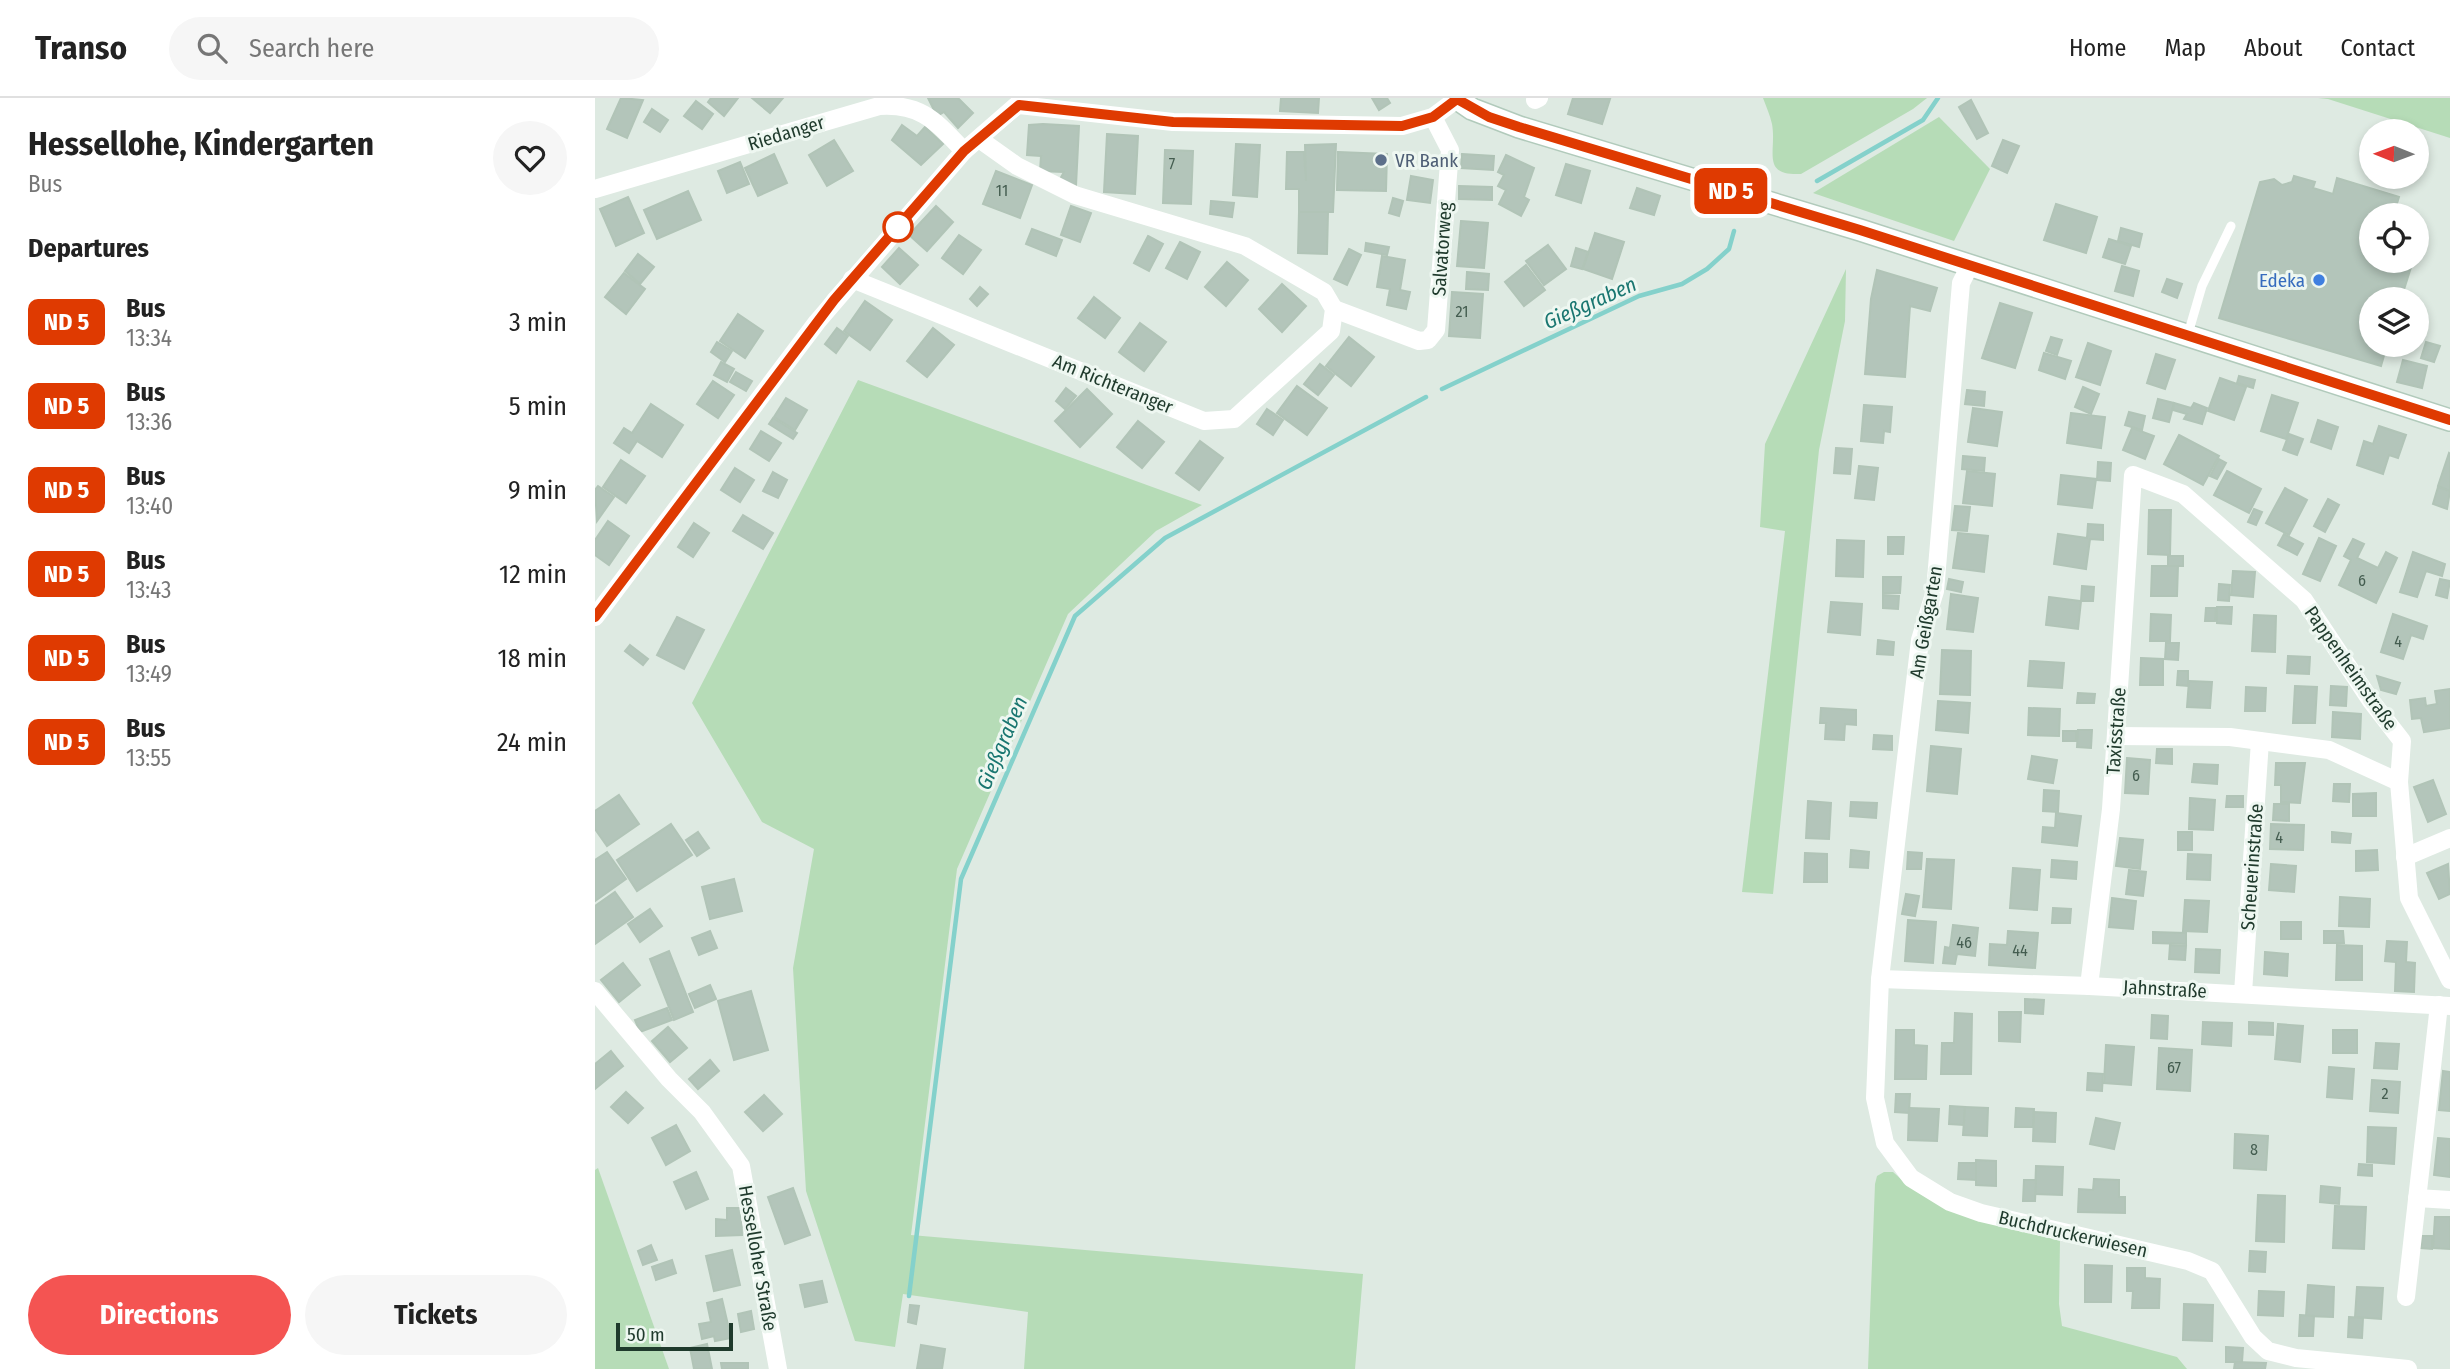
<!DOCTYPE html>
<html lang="en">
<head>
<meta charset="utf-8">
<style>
	body { margin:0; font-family:"Fira Sans Condensed",sans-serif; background:#f6f6f6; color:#222; height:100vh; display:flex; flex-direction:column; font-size:26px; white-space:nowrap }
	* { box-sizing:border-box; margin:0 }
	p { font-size:23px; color:#767676 }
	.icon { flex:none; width:38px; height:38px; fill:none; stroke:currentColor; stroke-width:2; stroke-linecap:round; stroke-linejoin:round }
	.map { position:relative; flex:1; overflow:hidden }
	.drawer { display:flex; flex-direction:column; background:#fff; width:595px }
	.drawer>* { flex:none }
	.badge { padding:0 14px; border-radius:10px; font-size:24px; line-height:46px }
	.needle { width:46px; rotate:271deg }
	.buttons { position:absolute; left:1764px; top:21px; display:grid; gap:14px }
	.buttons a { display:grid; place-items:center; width:70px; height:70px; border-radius:50%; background:#fff; box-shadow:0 4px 10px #0003; font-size:35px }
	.scale { position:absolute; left:21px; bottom:18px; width:117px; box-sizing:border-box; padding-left:7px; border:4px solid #1f3a2c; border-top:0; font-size:19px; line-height:24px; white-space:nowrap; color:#1f3a2c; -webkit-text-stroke:5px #eef7f1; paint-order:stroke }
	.map>.badge { position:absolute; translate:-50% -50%; box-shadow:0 0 0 4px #fff }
	h2 { padding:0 28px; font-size:26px; line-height:63px }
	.round { display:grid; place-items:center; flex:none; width:74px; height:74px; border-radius:37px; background:#f6f6f6 }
	.head { display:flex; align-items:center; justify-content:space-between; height:119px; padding:0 28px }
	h1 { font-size:33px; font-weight:700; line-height:52px }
	.button { display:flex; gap:14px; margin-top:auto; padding:14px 28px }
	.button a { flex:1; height:80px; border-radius:42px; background:#f45452; color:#fff; font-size:28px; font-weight:700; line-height:80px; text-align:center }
	.button a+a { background:#f6f6f6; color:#222 }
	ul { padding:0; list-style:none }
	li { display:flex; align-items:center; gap:21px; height:84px; padding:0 28px }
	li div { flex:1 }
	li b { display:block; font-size:26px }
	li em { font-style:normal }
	li .badge { min-width:77px; font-weight:700; text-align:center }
	header { display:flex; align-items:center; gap:42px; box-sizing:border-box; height:98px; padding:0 35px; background:#fff; border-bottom:2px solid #e0e0e0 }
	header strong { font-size:33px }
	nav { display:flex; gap:38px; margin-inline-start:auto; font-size:24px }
	.search { width:490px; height:63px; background:#f6f6f6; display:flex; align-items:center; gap:18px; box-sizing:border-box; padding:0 24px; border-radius:38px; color:#767676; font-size:26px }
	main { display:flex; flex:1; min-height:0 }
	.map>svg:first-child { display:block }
	.green { fill:#b6dcb7 }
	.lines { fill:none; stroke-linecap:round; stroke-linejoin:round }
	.stream { stroke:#84d1cb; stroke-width:4.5 }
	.building { fill:#b3c5ba; stroke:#b1c4b7; stroke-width:2 }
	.secondary-casing { stroke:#b1cabb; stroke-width:24 }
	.service { stroke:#fff; stroke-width:9 }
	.minor { stroke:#fff; stroke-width:18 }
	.secondary { stroke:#fff; stroke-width:21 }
	.line-casing { stroke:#fff; stroke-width:16 }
	.line { stroke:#df3a01; stroke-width:10 }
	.service-dot { fill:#5c6f8a; stroke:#eef7f1; stroke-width:2.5 }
	.stop-dot { fill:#fff; stroke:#df3a01; stroke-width:3.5 }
	.shop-dot { fill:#3f7fe0; stroke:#eef7f1; stroke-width:2.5 }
	.labels { text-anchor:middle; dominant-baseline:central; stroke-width:6; stroke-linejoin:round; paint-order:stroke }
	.number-label { font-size:16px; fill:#445d50 }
	.street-label { font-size:19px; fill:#1f3a2c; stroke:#eef7f1 }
	.service-label { font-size:19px; fill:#4e5e75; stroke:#eef7f1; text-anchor:start }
	.shop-label { font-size:19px; fill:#366cbe; stroke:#eef7f1; text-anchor:end }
	.water-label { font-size:21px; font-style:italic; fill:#197670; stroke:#eef7f1 }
</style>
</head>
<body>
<header>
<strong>Transo</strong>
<div class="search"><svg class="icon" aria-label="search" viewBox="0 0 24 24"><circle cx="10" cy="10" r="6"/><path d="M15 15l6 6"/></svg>Search here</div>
<nav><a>Home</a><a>Map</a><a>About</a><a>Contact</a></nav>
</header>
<main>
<section class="drawer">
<div class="head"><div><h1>Hessellohe, Kindergarten</h1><p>Bus</p></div><a class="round"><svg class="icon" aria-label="heart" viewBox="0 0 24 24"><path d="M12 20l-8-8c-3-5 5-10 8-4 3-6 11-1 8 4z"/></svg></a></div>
<h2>Departures</h2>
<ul>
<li><span class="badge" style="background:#df3a01;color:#fff">ND 5</span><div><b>Bus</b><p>13:34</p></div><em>3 min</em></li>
<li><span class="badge" style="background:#df3a01;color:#fff">ND 5</span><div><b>Bus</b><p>13:36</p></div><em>5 min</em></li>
<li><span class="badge" style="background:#df3a01;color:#fff">ND 5</span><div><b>Bus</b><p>13:40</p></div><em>9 min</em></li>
<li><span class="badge" style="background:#df3a01;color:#fff">ND 5</span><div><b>Bus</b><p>13:43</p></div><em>12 min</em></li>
<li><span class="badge" style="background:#df3a01;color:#fff">ND 5</span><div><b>Bus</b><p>13:49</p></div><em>18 min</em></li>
<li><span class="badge" style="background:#df3a01;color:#fff">ND 5</span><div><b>Bus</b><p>13:55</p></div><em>24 min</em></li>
</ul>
<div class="button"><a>Directions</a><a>Tickets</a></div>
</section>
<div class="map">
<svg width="1855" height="1271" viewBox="0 0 1855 1271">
	<rect width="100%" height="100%" fill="#deeae2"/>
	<g class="green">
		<path d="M1168 0H1332L1318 11 1206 76C1165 78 1182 53 1177 26 1175 17 1171 8 1168 0Z"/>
		<path d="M1723 0H1855V40L1733 1Z"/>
		<path d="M1344 19 1395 71 1359 143 1218 95Z"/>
		<path d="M1251 171 1250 223 1224 352 1178 796 1147 794 1190 433 1165 429 1170 346Z"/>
		<path d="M263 282 607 407 561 433 473 516 362 771 316 1137 768 1176 760 1271H429L433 1214 308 1196 300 1249 260 1243 211 1093 198 870 219 751 167 724 97 605Z"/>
		<path d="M3 1070 74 1271H0V1072Z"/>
		<path d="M1289 1074H1298C1346 1120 1402 1127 1465 1142L1464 1206 1467 1228 1582 1259 1592 1271H1273L1280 1086 1282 1078Z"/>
	</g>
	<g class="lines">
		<g class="stream">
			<path d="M1222 83 1328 22 1343 0"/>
			<path d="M847 291 1044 198 1087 186 1112 171 1134 151 1139 133"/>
			<path d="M314 1198 366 781 480 518 570 440 831 299"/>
		</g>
	</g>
	<g class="building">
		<path d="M26 0 48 2 32 40 12 31Z"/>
		<path d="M116 0H143L129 18 113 4Z"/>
		<path d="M157 0H188L175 15Z"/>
		<path d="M333 0H363L378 15 363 30 349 14 342 18Z"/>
		<path d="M686 0H724L723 15 685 13Z"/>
		<path d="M777 0H792L795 5 784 12Z"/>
		<path d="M978 0 1015 1 1007 26 973 16Z"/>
		<path d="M1376 2 1393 35 1382 41 1364 9Z"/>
		<path d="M101 3 118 16 107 31 89 18Z"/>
		<path d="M57 11 73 22 65 34 49 24Z"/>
		<path d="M448 26 484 28 481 88 464 83 469 74 445 73 446 58 432 57 434 27Z"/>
		<path d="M307 27 322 38 330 29 348 46 326 67 297 42Z"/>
		<path d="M512 36 543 38 540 96 509 94Z"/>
		<path d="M239 42 258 73 232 88 214 57Z"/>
		<path d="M1408 42 1424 48 1412 75 1397 68Z"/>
		<path d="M641 46 665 47 662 99 638 97Z"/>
		<path d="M741 46 738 114H704V91H691L692 54H709L711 83 710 47Z"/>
		<path d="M570 52 598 53 596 106 568 105Z"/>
		<path d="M743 54 792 56 791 93 742 92Z"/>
		<path d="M179 56 192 85 163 98 150 70Z"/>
		<path d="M867 56 899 58 898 72 866 70Z"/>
		<path d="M911 57 939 70 929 99 934 102 926 118 904 106 911 92 903 88 909 77 903 74Z"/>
		<path d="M145 64 154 86 132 95 123 73Z"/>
		<path d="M971 66 995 73 986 105 961 97Z"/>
		<path d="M401 73 437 87 425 120 388 106Z"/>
		<path d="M816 78 838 82 835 105 812 102Z"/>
		<path d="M1699 78 1720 84 1718 90 1738 96 1742 80 1804 99 1799 115 1807 117H1776V163H1818L1806 201H1776V247H1792L1786 268 1624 220 1665 84 1679 81 1687 87 1697 84Z"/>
		<path d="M864 88 897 89V102L864 101Z"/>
		<path d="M1042 90 1065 98 1059 117 1035 110Z"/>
		<path d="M93 93 106 122 62 141 49 112Z"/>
		<path d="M33 99 49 135 21 148 5 111Z"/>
		<path d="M798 100 808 103 804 118 794 115Z"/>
		<path d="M616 103 639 105 637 119 615 116Z"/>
		<path d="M1461 106 1502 119 1491 155 1449 142Z"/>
		<path d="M341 108 358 124 332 153 314 137Z"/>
		<path d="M476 108 496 115 485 144 466 137Z"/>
		<path d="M704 114H733L732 156 703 155Z"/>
		<path d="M866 123 893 125 889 170 862 168Z"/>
		<path d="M1526 130 1547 136 1544 149 1523 143Z"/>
		<path d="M437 131 467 142 461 158 431 146Z"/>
		<path d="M1000 135 1029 144 1017 181 988 171Z"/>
		<path d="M364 137 386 152 368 176 347 160Z"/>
		<path d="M553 138 568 146 554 173 539 165Z"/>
		<path d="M1514 141 1536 148 1530 166 1508 159Z"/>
		<path d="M585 144 605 154 592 181 571 170Z"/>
		<path d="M771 145 794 149 792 157 770 153Z"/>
		<path d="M953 147 971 171 949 187 931 163Z"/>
		<path d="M304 150 323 167 305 186 287 169Z"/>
		<path d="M981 150 993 154 987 171 976 168Z"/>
		<path d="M754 151 766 157 752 187 739 181Z"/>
		<path d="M43 156 59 169 45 186 30 173Z"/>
		<path d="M787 158 810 162 805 192 815 194 811 211 792 207 795 191 782 189Z"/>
		<path d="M632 164 653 182 631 208 610 189Z"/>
		<path d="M931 167 950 192 929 208 910 184Z"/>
		<path d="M1527 168 1544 173 1538 198 1520 193Z"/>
		<path d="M1282 172 1342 190 1335 213 1315 208 1310 279 1270 276 1276 201Z"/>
		<path d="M872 174 894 176 893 192 871 191Z"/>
		<path d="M29 175 50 191 31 216 10 199Z"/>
		<path d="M1572 181 1587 186 1582 200 1567 194Z"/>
		<path d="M687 186 711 208 687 234 664 211Z"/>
		<path d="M385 189 393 196 382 208 375 201Z"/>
		<path d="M857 194 888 196 885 240 854 238Z"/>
		<path d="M499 199 525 220 510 240 483 220Z"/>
		<path d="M270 203 297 222 275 252 249 233Z"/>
		<path d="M1405 205 1437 215 1420 270 1387 260Z"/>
		<path d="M143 216 168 233 150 260 125 243Z"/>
		<path d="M545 225 571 244 549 273 524 254Z"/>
		<path d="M242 230 253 238 241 255 230 246Z"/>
		<path d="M338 230 359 247 332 279 312 263Z"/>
		<path d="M754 239 779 259 756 288 731 268Z"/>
		<path d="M1456 239 1467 242 1462 257 1451 253Z"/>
		<path d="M122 244 137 253 130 264 116 254Z"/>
		<path d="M1831 244 1845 248 1839 264 1826 260Z"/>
		<path d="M1493 245 1516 253 1505 287 1481 279Z"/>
		<path d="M1449 255 1476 263 1470 281 1444 272Z"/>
		<path d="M1561 256 1580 262 1570 291 1552 285Z"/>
		<path d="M1808 262 1832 268 1827 290 1802 284Z"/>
		<path d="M126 264 139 271 132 284 119 277Z"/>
		<path d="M725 266 739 277 723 297 709 286Z"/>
		<path d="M141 274 157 283 151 293 135 284Z"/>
		<path d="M1644 278 1660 282 1658 290 1642 285Z"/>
		<path d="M1625 280 1651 289 1639 322 1613 313Z"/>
		<path d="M118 283 139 297 123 320 102 306Z"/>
		<path d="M702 288 732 310 712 337 682 315Z"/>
		<path d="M1488 289 1504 296 1496 316 1480 309Z"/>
		<path d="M471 290 481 298 470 311 461 303Z"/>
		<path d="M492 291 517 316 485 349 460 323Z"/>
		<path d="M1372 292 1390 294 1389 308 1370 306Z"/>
		<path d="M1677 297 1703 305 1691 341 1666 333Z"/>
		<path d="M191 300 212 312 200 332 179 319Z"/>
		<path d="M1563 301 1579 305 1574 324 1558 320Z"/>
		<path d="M1579 305 1596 310 1599 305 1612 310 1607 326 1589 321 1592 316 1578 312Z"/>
		<path d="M56 306 88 327 67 359 42 343 34 355 19 345 29 330 37 335Z"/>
		<path d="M1269 307 1297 309 1295 334 1289 333 1288 345 1266 343Z"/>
		<path d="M1378 310 1407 314 1402 348 1373 344Z"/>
		<path d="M672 311 688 322 678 337 662 326Z"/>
		<path d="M1534 314 1550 318 1547 332 1530 327Z"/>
		<path d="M1476 315 1510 319 1506 350 1472 345Z"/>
		<path d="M178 320 202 335 198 341 174 326Z"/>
		<path d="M1723 322 1743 329 1736 351 1716 344Z"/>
		<path d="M543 323 569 344 547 370 522 349Z"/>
		<path d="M1784 328 1811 337 1803 360 1794 357 1788 376 1762 367 1769 343 1778 346Z"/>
		<path d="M1537 330 1559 338 1550 361 1528 352Z"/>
		<path d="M166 333 186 345 174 363 155 351Z"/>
		<path d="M1694 336 1708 341 1702 357 1688 352Z"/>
		<path d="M1584 337 1624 358 1608 387 1569 366Z"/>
		<path d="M605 343 628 360 604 392 581 375Z"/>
		<path d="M1241 350 1257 351 1255 376 1239 375Z"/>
		<path d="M1854 355 1855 356V393L1843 388Z"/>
		<path d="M1368 358 1390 360 1389 373 1367 371Z"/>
		<path d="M1624 361 1631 365 1622 381 1615 378Z"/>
		<path d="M26 362 50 378 31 405 8 389Z"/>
		<path d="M1503 364 1516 365 1515 383 1502 382Z"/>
		<path d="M1264 368 1283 370 1279 402 1260 400Z"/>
		<path d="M140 370 159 382 145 404 126 392Z"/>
		<path d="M1372 373 1400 376 1397 408 1368 405Z"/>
		<path d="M1632 373 1666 391 1654 415 1619 397Z"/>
		<path d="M178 374 192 382 183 400 168 393Z"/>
		<path d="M1466 377 1501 381 1497 410 1463 406Z"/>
		<path d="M3 388 19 399 2 423 0 392Z"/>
		<path d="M1843 389 1855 393 1852 411 1838 406Z"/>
		<path d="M1690 390 1712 402 1694 437 1671 425Z"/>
		<path d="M1733 401 1744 407 1730 434 1719 428Z"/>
		<path d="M1360 408 1375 409 1372 433 1357 432Z"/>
		<path d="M1659 411 1667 414 1661 427 1653 424Z"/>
		<path d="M1554 412H1576L1575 457 1553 456Z"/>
		<path d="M148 417 178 435 168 451 138 433Z"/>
		<path d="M13 423 34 438 14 467 0 457V442Z"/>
		<path d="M99 425 114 435 98 459 83 449Z"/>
		<path d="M1493 426 1508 427V442L1495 441 1491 471 1459 466 1463 436 1492 440Z"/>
		<path d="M1363 435 1393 438 1389 474 1358 470Z"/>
		<path d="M1689 436 1708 446 1702 457 1683 447Z"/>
		<path d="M1293 439H1309L1308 456H1293Z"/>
		<path d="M1724 440 1741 448 1725 483 1708 476Z"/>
		<path d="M1758 441 1769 446 1762 460 1783 470 1791 454 1802 460 1781 505 1744 487 1756 462 1749 458Z"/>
		<path d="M1242 442 1269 443 1268 479 1241 478Z"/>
		<path d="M1818 454 1850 466 1847 478 1831 473 1822 499 1805 494Z"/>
		<rect x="1573" y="458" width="15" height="10"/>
		<path d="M1557 468H1583L1582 498H1556Z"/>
		<path d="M1638 473 1660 474 1658 499 1636 497Z"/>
		<path d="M1288 479H1306L1305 495H1288Z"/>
		<path d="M1354 481 1368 484 1366 494 1352 491Z"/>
		<path d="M1845 481 1855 483 1852 500 1841 497Z"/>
		<path d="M1624 486 1635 487 1634 503 1623 502Z"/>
		<path d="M1487 488 1499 489 1498 503H1486Z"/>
		<path d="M1356 496 1383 500 1378 534 1352 531Z"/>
		<path d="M1288 497 1304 498 1303 511 1288 510Z"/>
		<path d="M1454 499 1486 503 1483 531 1451 527Z"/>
		<path d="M1236 504 1267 506 1265 537 1233 534Z"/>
		<path d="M1622 509H1637L1636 526 1622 525Z"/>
		<path d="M1611 510H1621L1620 523H1610Z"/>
		<path d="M1556 516 1576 517 1575 543H1555Z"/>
		<path d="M1798 516 1832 528 1828 541 1816 537 1808 561 1786 554Z"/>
		<path d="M1659 517 1681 518 1680 554 1657 553Z"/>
		<path d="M82 519 109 532 89 571 62 557Z"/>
		<path d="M1283 542 1299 544 1298 557 1282 556Z"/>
		<path d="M1571 545H1584L1583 562 1570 561Z"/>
		<path d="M35 547 53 561 48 567 30 553Z"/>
		<path d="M1347 552 1376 553 1375 597 1345 596Z"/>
		<path d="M1693 558 1715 559 1714 576 1692 575Z"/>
		<path d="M1546 560 1568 561V587H1545Z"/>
		<path d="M1435 563 1469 565 1467 590 1433 588Z"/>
		<path d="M1583 573H1593V588L1582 587Z"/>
		<path d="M1782 578 1805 585 1801 596 1786 592Z"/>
		<path d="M1594 583 1617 584 1615 610 1592 609Z"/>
		<path d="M1700 588 1722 589 1720 625H1698Z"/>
		<path d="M1736 588 1752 589 1751 608 1735 607Z"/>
		<path d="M1651 589 1671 590 1670 613H1650Z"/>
		<path d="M1855 591V630L1829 634 1826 620 1817 621 1815 602 1830 600 1831 608 1842 606 1840 593Z"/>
		<path d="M1483 595 1500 596 1499 605H1482Z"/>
		<path d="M1343 603 1375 605 1373 635 1341 632Z"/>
		<path d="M1226 610 1261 612V627L1250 626 1249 642 1230 641 1231 625H1225Z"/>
		<path d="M1434 610 1465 611 1464 638 1433 637Z"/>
		<path d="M1738 614 1766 616 1765 641 1737 639Z"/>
		<path d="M1483 632H1497L1496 650 1482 649Z"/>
		<rect x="1468" y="633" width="13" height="10"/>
		<path d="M1279 637 1297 638V652L1278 651Z"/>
		<path d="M1336 648 1366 651 1362 696 1332 693Z"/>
		<path d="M1562 651H1577V666L1561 665Z"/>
		<path d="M1437 658 1462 662 1458 685 1433 681Z"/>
		<path d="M1532 660 1555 662 1553 696 1530 695Z"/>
		<path d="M1681 665H1710L1705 705 1686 704V687H1680Z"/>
		<path d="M1599 666 1623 667 1622 686 1597 684Z"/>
		<path d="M1838 682 1851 716 1833 724 1819 689Z"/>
		<path d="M1739 686H1755L1754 704 1738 703Z"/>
		<path d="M1449 692 1464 693 1463 714 1448 713Z"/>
		<path d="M1781 695V718H1758V696Z"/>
		<path d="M24 697 44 726 12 748 0 731V713Z"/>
		<path d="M1632 698H1648V709H1631Z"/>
		<path d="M1595 700 1620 702 1618 732 1594 731Z"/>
		<path d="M1213 703 1236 705 1234 741 1211 740Z"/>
		<path d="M1256 704 1282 705 1281 720 1255 718Z"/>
		<path d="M1679 706H1694V723L1678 722Z"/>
		<path d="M1461 715 1486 718 1482 748 1447 744 1448 729 1460 730Z"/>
		<path d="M76 726 97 757 42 793 22 762Z"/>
		<path d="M1676 726 1709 727 1708 752 1675 751Z"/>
		<path d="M103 734 114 750 102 758 91 742Z"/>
		<rect x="1583" y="734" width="14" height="18"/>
		<path d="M1737 734 1756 736 1755 745 1737 744Z"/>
		<path d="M1525 740 1548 742 1545 771 1521 768Z"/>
		<path d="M1256 752 1274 754 1273 770 1255 769Z"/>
		<path d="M1782 752 1783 772 1761 773V753Z"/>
		<path d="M12 754 31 781 0 803V762Z"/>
		<path d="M1313 754 1327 755 1326 771H1312Z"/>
		<path d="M1210 755 1232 756V784H1209Z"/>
		<path d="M1593 756 1616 757 1615 782 1592 781Z"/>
		<path d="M1332 761 1359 762 1356 811 1328 809Z"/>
		<path d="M1457 762 1482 764 1481 781 1456 779Z"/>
		<path d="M1676 766 1701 768 1699 794 1674 792Z"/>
		<path d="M1853 766 1855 796 1844 801 1832 775Z"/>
		<path d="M1418 770 1445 772 1442 812 1415 810Z"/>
		<path d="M1534 772 1551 774 1548 798 1531 796Z"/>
		<path d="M139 781 147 813 115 821 107 789Z"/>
		<path d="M20 794 38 819 0 846V808Z"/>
		<path d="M1311 796 1324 798 1320 818 1307 816Z"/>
		<path d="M1745 799 1775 801 1774 829 1744 828Z"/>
		<path d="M1517 800 1541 803 1538 831 1514 829Z"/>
		<path d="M1590 802 1614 803 1612 834 1588 833Z"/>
		<path d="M1458 810 1476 811 1475 825H1457Z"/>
		<path d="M55 811 67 828 45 844 33 826Z"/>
		<path d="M1313 822 1341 824 1338 865 1310 863Z"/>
		<rect x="1686" y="824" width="20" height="17"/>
		<path d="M1358 827 1383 830 1380 858 1362 856 1360 866 1348 865 1350 849 1355 850Z"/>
		<path d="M115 833 122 850 104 857 97 840Z"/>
		<path d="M1413 833 1443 835 1440 870 1394 867 1395 846 1412 847Z"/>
		<path d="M1729 833H1748L1749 845H1729Z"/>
		<path d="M1558 834 1591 835V846L1558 845Z"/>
		<path d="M1792 843 1812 844 1811 864 1820 865 1819 894 1800 893 1801 864 1790 863Z"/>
		<path d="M1575 847 1591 848 1590 862 1574 861Z"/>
		<path d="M1742 847 1767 848V882H1741Z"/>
		<path d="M1601 851 1625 852 1624 875 1600 874Z"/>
		<path d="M74 853 98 914 79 922 55 861Z"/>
		<path d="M1670 854 1693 856 1692 878 1669 876Z"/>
		<path d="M28 865 45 887 24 904 6 882Z"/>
		<path d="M115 887 121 901 100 910 94 896Z"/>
		<path d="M156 893 173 952 139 962 123 903Z"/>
		<path d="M1430 901 1449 902 1448 916 1430 915Z"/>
		<path d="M72 910 77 922 45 934 40 922Z"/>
		<path d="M1404 914H1426L1425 944 1404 943Z"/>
		<path d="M1360 915 1377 916 1376 976H1346L1347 945H1359Z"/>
		<path d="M1557 917 1573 918 1572 941 1556 940Z"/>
		<path d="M1608 924 1637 925 1636 948 1607 946Z"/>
		<path d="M1654 924 1678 925V937L1654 936Z"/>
		<path d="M1683 926 1708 928 1705 964 1680 961Z"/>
		<path d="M73 929 92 950 75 964 57 943Z"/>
		<path d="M1301 932H1319V947L1332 948 1331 981H1300Z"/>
		<rect x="1738" y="932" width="24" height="23"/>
		<path d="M1781 945 1804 946 1802 971 1779 970Z"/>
		<path d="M1511 947 1539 949 1536 987 1509 985Z"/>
		<path d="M1564 950 1597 952 1595 993 1562 991Z"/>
		<path d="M16 953 28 968 0 991V966Z"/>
		<path d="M115 962 124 973 103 991 94 981Z"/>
		<path d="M1734 969 1759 971 1757 1001 1732 999Z"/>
		<path d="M1848 973 1855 974V1013L1844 1012Z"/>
		<path d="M1493 975 1508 976 1507 993 1492 992Z"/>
		<path d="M1777 982 1805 984 1803 1015 1775 1013Z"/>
		<path d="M31 994 48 1010 33 1025 16 1009Z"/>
		<path d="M1301 996H1315L1314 1015 1300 1014Z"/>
		<path d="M169 997 187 1016 168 1033 150 1014Z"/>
		<path d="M1355 1008 1370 1009 1369 1027 1354 1026Z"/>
		<path d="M1370 1009 1393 1010 1392 1038 1368 1037Z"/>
		<path d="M1314 1010 1344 1011 1342 1043 1313 1042Z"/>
		<path d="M1421 1010 1439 1011 1438 1029H1420Z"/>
		<path d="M1439 1014 1461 1015 1460 1044 1438 1043Z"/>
		<path d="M1501 1020 1525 1025 1519 1051 1495 1046Z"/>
		<path d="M81 1027 95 1053 71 1067 57 1040Z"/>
		<path d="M1773 1029 1801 1030 1799 1066 1772 1064Z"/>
		<path d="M1640 1036 1673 1038 1671 1072 1639 1070Z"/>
		<path d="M1843 1040 1855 1041V1079L1839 1077Z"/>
		<path d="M1381 1062 1401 1063V1088L1381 1087Z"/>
		<path d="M1364 1065H1381V1082L1363 1081Z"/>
		<path d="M1764 1066 1777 1067V1078L1763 1077Z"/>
		<path d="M1441 1068 1468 1069 1467 1097 1440 1096Z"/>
		<path d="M101 1074 113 1101 91 1111 79 1084Z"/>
		<path d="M1499 1081 1524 1082V1099H1530V1115L1483 1114 1484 1091 1498 1092Z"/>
		<path d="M1429 1082H1441L1440 1103H1428Z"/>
		<path d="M1726 1088 1745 1090 1744 1106 1725 1104Z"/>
		<path d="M198 1090 215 1137 190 1146 173 1099Z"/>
		<path d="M1663 1097 1690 1098 1689 1144 1661 1143Z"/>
		<path d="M1740 1108 1771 1109 1769 1151 1738 1150Z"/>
		<path d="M132 1110H146L147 1137 121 1138V1121L132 1122Z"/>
		<path d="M1840 1119H1855V1151L1838 1150Z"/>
		<path d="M1827 1138H1837V1151L1826 1150Z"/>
		<path d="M56 1147 62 1162 48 1167 43 1153Z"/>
		<path d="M137 1152 145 1187 119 1193 111 1158Z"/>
		<path d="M1655 1153 1671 1154 1670 1174 1654 1173Z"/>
		<path d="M77 1162 81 1175 61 1182 57 1169Z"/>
		<path d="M1490 1167 1517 1168 1516 1204H1490Z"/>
		<path d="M1532 1170H1550V1180L1565 1181 1564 1210H1537L1538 1193H1532Z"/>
		<path d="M227 1183 232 1204 210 1209 205 1187Z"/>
		<path d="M1713 1187 1739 1189 1738 1219 1711 1218Z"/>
		<path d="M1762 1189 1788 1190 1786 1221 1760 1219Z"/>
		<path d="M1664 1193 1689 1194 1688 1218 1663 1217Z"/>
		<path d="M127 1201 136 1240 120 1243 119 1238 107 1241 104 1226 116 1224 112 1205Z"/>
		<path d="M1589 1206 1618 1207 1617 1243 1588 1242Z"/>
		<path d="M315 1207 324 1208 321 1226 313 1224Z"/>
		<path d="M156 1213 159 1231 146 1234 143 1216Z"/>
		<path d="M1705 1217 1719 1218 1718 1238H1704Z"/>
		<path d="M1754 1219 1768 1220 1767 1240 1753 1239Z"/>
		<path d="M112 1246 117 1271H99L95 1250Z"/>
		<path d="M326 1247 350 1251 347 1271H322Z"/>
		<path d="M1631 1249 1648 1250 1647 1264H1631Z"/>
		<path d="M1640 1264 1671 1265 1670 1271H1639Z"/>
		<path d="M126 1265H153V1271H127Z"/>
	</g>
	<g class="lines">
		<g class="secondary-casing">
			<path id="secondary" d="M861 0 877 11 924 29 1265 132 1855 322"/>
		</g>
		<path class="service" d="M1593 236 1607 188 1636 128"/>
		<g class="minor">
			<path d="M940 2 944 0"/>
			<path d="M424 7 578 24 807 28 838 19 862 1"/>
			<path d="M0 91 284 8C327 5 341 24 369 53"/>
			<path d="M1374 169 1366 185 1340 493 1325 542 1285 881 1280 1000 1290 1045 1316 1080 1355 1104 1386 1115 1593 1163 1617 1173 1658 1239 1673 1253 1701 1260 1813 1271"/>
			<path d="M257 181 609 323 639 321 736 233 739 211 729 194 650 148 480 97 422 68 384 41"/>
			<path d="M739 211 824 243 833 242 841 232 855 52 838 19"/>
			<path d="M0 519 222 224 369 53 430 0"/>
			<path d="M1521 638 1635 639 1734 652 1804 684"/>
			<path d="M1810 759 1855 740"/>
			<path d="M1285 881 1494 888 1855 908"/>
			<path d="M1494 888 1516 711 1538 377 1588 396 1709 502 1776 603 1807 643 1804 684 1814 800 1855 882"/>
			<path d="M0 893 74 981 107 1014 146 1068 183 1271"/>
			<path d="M1648 895 1665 643"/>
			<path d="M1822 1100 1855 1102"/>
			<path d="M1811 1199 1844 907"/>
		</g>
		<use href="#secondary" class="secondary"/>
	</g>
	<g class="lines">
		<g class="line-casing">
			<path id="line" d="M0 519 239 202 369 53 424 7 578 24 807 28 838 19 862 1 894 19 924 29 1265 132 1855 322"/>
		</g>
		<use href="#line" class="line"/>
	</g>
	<circle class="service-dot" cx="786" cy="62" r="7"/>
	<circle class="stop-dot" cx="303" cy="129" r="14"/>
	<circle class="shop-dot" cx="1724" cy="182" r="7"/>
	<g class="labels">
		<g class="number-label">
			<text x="577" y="65">7</text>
			<text x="407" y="92">11</text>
			<text x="867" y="213">21</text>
			<text x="1767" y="482">6</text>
			<text x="1803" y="543">4</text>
			<text x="1541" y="677">6</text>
			<text x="1684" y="739">4</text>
			<text x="1369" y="844">46</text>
			<text x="1425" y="852">44</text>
			<text x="1579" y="969">67</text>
			<text x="1790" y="995">2</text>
			<text x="1659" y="1051">8</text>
		</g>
		<g class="street-label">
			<text transform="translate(191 35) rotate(-17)">Riedanger</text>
			<text transform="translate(847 151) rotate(-86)">Salvatorweg</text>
			<text transform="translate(518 286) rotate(22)">Am Richteranger</text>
			<text transform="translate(1331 524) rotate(-80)">Am Geißgarten</text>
			<text transform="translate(1756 570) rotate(55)">Pappenheimstraße</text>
			<text transform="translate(1521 633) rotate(-86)">Taxisstraße</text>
			<text transform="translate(1657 769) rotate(-86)">Scheuerinstraße</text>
			<text transform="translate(1570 891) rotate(3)">Jahnstraße</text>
			<text transform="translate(1478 1136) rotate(13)">Buchdruckerwiesen</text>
			<text transform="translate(163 1160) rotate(80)">Hesselloher Straße</text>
		</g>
		<g class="service-label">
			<text x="800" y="62">VR Bank</text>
		</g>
		<g class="shop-label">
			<text x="1710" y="182">Edeka</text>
		</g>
		<g class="water-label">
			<text transform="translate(995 205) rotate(-24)">Gießgraben</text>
			<text transform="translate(407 645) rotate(-67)">Gießgraben</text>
		</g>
	</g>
</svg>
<div class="buttons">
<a><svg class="needle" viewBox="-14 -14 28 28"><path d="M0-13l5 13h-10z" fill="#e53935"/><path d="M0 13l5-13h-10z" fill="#767676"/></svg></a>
<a><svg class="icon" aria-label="locate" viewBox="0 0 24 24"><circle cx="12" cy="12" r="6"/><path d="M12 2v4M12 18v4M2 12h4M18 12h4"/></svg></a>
<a><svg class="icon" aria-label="layers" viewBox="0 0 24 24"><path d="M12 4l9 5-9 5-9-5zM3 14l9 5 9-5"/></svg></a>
</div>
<div class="scale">50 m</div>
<b class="badge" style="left:1136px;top:93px;background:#df3a01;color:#fff">ND 5</b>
</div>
</main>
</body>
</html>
